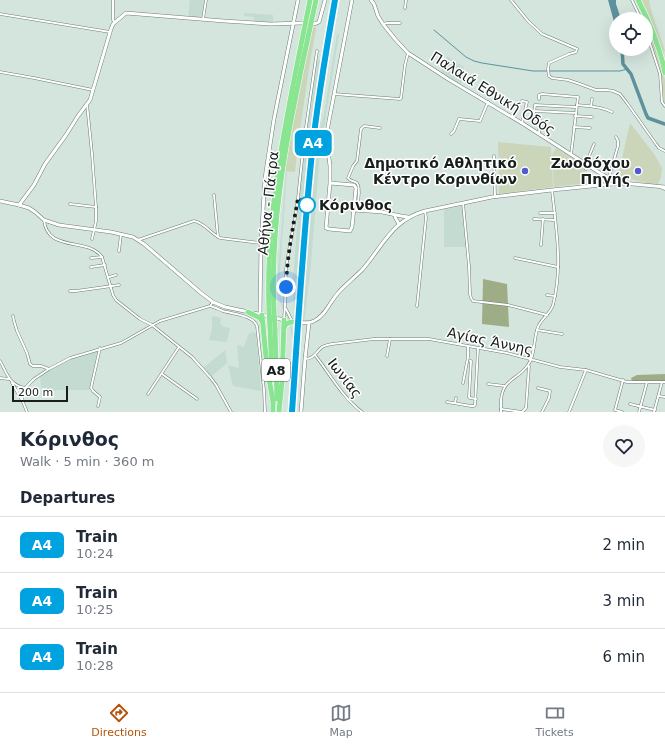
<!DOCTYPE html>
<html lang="en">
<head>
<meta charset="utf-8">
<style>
	body { margin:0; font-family:"DejaVu Sans",sans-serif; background:#f6f6f7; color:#1f2937; height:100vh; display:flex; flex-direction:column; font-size:15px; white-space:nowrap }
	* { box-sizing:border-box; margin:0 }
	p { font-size:13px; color:#747a83 }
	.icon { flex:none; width:22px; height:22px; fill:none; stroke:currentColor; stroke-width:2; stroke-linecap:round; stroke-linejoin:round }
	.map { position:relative; height:412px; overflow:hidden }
	.details { display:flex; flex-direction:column; background:#fff; flex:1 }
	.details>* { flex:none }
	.badge { padding:0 8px; border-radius:6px; font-size:14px; line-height:26px }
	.buttons { position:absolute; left:609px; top:12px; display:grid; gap:8px }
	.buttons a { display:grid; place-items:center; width:44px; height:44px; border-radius:50%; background:#fff; box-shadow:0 4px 16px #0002; font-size:20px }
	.scale { position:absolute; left:12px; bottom:10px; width:56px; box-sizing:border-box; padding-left:4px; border:2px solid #181e1b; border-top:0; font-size:11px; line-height:14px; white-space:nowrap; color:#181e1b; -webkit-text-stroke:3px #fff; paint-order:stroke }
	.you { position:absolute; width:20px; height:20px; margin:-10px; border:3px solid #fff; border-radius:50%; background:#1a73e8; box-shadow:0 0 0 6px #1a73e833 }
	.map>.badge { position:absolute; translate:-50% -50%; box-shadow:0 0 0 2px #fff }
	h2 { padding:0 20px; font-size:15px; line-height:36px }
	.round { display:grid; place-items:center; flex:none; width:42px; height:42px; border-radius:21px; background:#f6f6f7 }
	.head { display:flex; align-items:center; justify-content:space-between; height:68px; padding:0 20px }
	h1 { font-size:19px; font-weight:700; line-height:30px }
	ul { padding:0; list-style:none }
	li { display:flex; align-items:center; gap:12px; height:56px; padding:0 20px; border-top:1px solid #e0e1e3 }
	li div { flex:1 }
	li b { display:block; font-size:15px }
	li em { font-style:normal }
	li .badge { min-width:44px; font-weight:700; text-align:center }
	.tab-bar { display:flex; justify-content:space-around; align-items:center; height:56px; border-top:1px solid #e0e1e3; background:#fff; font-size:11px; color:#747a83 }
	.tab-bar a { display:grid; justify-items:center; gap:2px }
	.tab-bar .on { color:#b45309 }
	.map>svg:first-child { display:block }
	.built { fill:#c3dbd1 }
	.green { fill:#cad5b9 }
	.forest { fill:#9ead86 }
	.water { fill:#5d919c }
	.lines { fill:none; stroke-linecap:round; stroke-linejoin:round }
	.stream { stroke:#5d919c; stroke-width:1 }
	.river { stroke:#5d919c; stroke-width:3.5 }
	.street-casing { stroke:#6d7d76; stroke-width:3 }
	.secondary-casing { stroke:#6d7d76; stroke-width:4 }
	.highway-casing { stroke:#fff; stroke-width:6 }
	.street { stroke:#fff; stroke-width:2 }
	.secondary { stroke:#fff; stroke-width:3 }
	.highway { stroke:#8ae593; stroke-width:5 }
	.rail { stroke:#616c67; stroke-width:1; stroke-dasharray:7 7; stroke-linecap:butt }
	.highway-bridge-casing { stroke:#fff; stroke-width:6; stroke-linecap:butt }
	.highway-bridge { stroke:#8ae593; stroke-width:5 }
	.line-casing { stroke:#fff; stroke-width:9 }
	.line { stroke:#00a3e0; stroke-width:6 }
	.walk { stroke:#181e1b; stroke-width:4; stroke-dasharray:0 7.2 }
	.poi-dot { fill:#525ad0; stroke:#fff; stroke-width:1.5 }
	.stop-dot { fill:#fff; stroke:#00a3e0; stroke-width:2 }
	.labels { text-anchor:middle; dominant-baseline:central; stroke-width:3; stroke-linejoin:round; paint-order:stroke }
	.shield { fill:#fff; stroke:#5d625f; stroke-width:1 }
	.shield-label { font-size:13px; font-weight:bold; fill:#181e1b }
	.street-label { font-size:14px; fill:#181e1b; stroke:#fff }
	.poi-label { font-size:14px; font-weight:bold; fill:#181e1b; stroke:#fff; text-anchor:end }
	.stop-label { font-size:14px; font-weight:bold; fill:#181e1b; stroke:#fff; text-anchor:start }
</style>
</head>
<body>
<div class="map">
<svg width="665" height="412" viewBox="0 0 665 412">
	<rect width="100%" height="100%" fill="#d4e5de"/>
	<g class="built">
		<path d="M190 0H205L203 19 188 17Z"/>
		<path d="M333 0H337L325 78 320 130 324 114 337 34H339L320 151 311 264 305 316 299 352 294 412H290L291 389 292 338 289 321 280 302 277 285 286 171H287L279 285 281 301 290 320 293 331 294 315 293 281 302 161 317 60H321L325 34Z"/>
		<path d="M244 13 273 15V23L253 22 254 17 244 16Z"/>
		<path d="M447 56 464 67 461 84 441 73Z"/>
		<path d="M463 206 466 247H444V209Z"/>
		<path d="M212 316 221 318 220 324 224 327 230 328 227 342 209 340 212 329Z"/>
		<path d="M251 332 256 333 261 391 233 386 228 365 239 368 237 345 244 347 248 335Z"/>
		<path d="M99 349 90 389 89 390H58L42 392 40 377 50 369 66 360Z"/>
		<path d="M225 350 227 363 211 377 203 368Z"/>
	</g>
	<g class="green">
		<path d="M640 0H649C652 18 660 34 665 51L664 52 665 67Z"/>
		<path d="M646 22 656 48 665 80V104L664 102 661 77 654 49 646 27Z"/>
		<path d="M312 26 315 27 316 29 310 62 299 136 295 172 284 171 291 132Z"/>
		<path d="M630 123 654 154 662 168 661 177 658 184H650L618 176Z"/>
		<path d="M498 142 551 147 553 187 499 194Z"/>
		<path d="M556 148 585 167 586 183 554 187 552 155Z"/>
	</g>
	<g class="forest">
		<path d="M483 279 507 284 509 327 482 324Z"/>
		<path d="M665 374V381H632L631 378 637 375Z"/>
	</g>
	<path class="water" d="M608 0H616V4L621 19H616V29Z"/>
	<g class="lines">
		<path class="stream" d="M434 30 466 57 474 61 482 63 533 71H620L627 69"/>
		<path class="river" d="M622 49 623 64 631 74 646 114 648 118 665 124"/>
		<g class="street-casing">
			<g id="street">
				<path d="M113 0V20L115 22"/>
				<path d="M511 0 528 21 542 34 577 49 576 52 569 54 549 63 548 69 549 76 552 78 568 80 577 83 596 90H607L613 91 620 94 627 103 656 144 659 148 665 151"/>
				<path d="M632 0 641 19"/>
				<path d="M405 8 406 0"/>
				<path d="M0 14 110 32"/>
				<path d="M203 19 206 0"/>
				<path d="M383 24 387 23H400"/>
				<path d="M646 31 660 74 662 102 665 106"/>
				<path d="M0 72 34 78 93 90"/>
				<path d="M334 94 400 99 401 98 405 65 408 53"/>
				<path d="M539 99V95L542 94 578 97 571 155"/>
				<path d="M522 101 527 102 522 123"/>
				<path d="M87 104 92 154 96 207V221L92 239"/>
				<path d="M577 105C588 106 601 106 612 112"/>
				<path d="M591 106 592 99"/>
				<path d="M534 111 576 113"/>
				<path d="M534 113 535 105 576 107"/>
				<path d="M575 116 592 117"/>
				<path d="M534 117 540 118 539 134"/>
				<path d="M574 127 590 128"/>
				<path d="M451 134 454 131 459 119 480 121 488 102"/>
				<path d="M494 156 495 197"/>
				<path d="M586 164 594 144"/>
				<path d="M586 169 589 166"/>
				<path d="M609 177 618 146V141L616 137"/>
				<path d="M660 187 665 189"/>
				<path d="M214 195 218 237"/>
				<path d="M463 203 469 266 470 294 471 298 473 301 508 305 547 315"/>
				<path d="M70 204 96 207"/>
				<path d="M361 210V208L358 204C358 198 361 188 357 183 353 180 351 182 348 178L353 166 357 161 361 129 364 126 380 128"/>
				<path d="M540 213H555"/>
				<path d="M534 219 555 220"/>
				<path d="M44 220C47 253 89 237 102 257L113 295 116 300 121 304 140 319 152 325 192 357 210 377 216 385 231 412"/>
				<path d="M138 240 194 221C205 223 210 233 220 238L261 243"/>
				<path d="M541 245 543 219"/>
				<path d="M119 251 121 234"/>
				<path d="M91 258 102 257"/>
				<path d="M515 258 558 267"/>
				<path d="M91 267 105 265"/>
				<path d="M109 277 116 275"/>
				<path d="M70 291H76L119 285"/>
				<path d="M547 295 555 296"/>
				<path d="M210 306C214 307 218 309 223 311 233 314 253 315 257 326L264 390 265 412"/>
				<path d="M417 306 426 218 425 211"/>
				<path d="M286 309 292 321"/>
				<path d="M13 316 14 321 17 331 27 353 30 364 33 366H41L49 369"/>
				<path d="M284 319 285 305 286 269 289 250 294 224 298 198 304 141 317 51"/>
				<path d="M537 330 562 334"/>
				<path d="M315 355C330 374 342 397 362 412"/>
				<path d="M387 356 390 339"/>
				<path d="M305 359C314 359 316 352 322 347 325 345 328 345 332 344L374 339H429L507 353 560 367 586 370 627 382H665"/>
				<path d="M0 361C7 373 9 385 25 388L22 397 23 402"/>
				<path d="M470 361H471L469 397 470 398 476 399"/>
				<path d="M162 374 197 399"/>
				<path d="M0 378 9 379"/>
				<path d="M12 383 23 402 27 412"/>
				<path d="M463 383 468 357V346"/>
				<path d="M488 384 505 386"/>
				<path d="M25 388 34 379 49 369 70 358 121 343 130 338 160 321 210 306 213 302"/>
				<path d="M538 388 550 391 549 398 542 412"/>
				<path d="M148 394 179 347"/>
				<path d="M659 396 665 397"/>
				<path d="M447 402 471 406H474L475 405 478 348"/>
				<path d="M455 403 456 398"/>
				<path d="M630 404 655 410"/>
				<path d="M98 406 100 397 93 391 91 388 100 348"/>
				<path d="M501 409 522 412"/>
				<path d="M501 412C501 408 501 404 501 400 503 378 518 380 528 365 536 354 533 339 538 327 541 319 550 314 553 305 563 267 556 228 552 190"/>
				<path d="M522 412 526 408 529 366"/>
				<path d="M569 412 586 370"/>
				<path d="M622 412 615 410 623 380"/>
				<path d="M639 412 647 382"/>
				<path d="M654 412 662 382"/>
			</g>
		</g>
		<g class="secondary-casing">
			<g id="secondary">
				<path d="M371 0 374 4 378 16 383 24 395 39 408 53 448 79 525 125 603 175 621 183"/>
				<path d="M313 24 317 23 319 22 325 0"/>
				<path d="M330 183 354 185 356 188 352 227 350 231 329 229 326 228 330 183V166L327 142 328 126 352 0"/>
				<path d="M599 185C603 182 604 180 603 175"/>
				<path d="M0 201 19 205 29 208 35 212 44 220 59 225 111 232 133 237 144 244 201 293 213 302 225 307 249 312"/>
				<path d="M19 205 34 185 45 164 66 135 78 116 90 100 111 29 113 24 126 13 224 21 271 24 302 23"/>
				<path d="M354 210 382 212 401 216 408 217"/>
				<path d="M395 217 399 224"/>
				<path d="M254 313 284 320"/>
				<path d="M260 314 261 243 265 178 274 119 298 0"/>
				<path d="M293 322C300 323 308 324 314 321 325 316 330 302 338 293 345 285 354 278 362 270 383 246 392 220 425 211L492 197 552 190 622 183 665 187"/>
				<path d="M301 412 305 359 309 323"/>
			</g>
		</g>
		<g class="highway-casing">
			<g id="highway">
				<path d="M638 0C650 23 660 47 665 73"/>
				<path d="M269 310C265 205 290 102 310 0"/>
				<path d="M274 311C269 205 294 103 316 0"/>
				<path d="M248 312 260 318 262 321"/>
				<path d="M262 315 267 368 273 401"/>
				<path d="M270 327 272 379"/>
				<path d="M275 328 277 399"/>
				<path d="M284 328C285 323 289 322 294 322"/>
				<path d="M273 399V412"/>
				<path d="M279 412 282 381 284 320"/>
			</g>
		</g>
		<use href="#street" class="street"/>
		<use href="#secondary" class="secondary"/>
		<use href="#highway" class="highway"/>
		<path class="rail" d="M293 412 312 162 319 111 336 0"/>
		<g class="highway-bridge-casing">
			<g id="highway-bridge">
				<path d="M269 310 270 327"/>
				<path d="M274 311 275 328"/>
			</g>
		</g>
		<use href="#highway-bridge" class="highway-bridge"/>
	</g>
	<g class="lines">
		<g class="line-casing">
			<path id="line" d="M292 412C298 326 303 239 312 153 317 102 326 51 335 0"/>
		</g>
		<use href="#line" class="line"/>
		<path class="walk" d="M286 287C287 257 293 227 298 198L307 205"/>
	</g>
	<g class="poi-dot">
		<circle cx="525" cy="171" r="4"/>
		<circle cx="638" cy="171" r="4"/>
	</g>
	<circle class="stop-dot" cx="307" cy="205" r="8"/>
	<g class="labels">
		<rect class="shield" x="262" y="359" width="28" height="22" rx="3"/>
		<g class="shield-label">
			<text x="276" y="370">Α8</text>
		</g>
		<g class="street-label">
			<text transform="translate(493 93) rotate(32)">Παλαιά Εθνική Οδός</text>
			<text transform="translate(268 203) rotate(-84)">Αθήνα - Πάτρα</text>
			<text transform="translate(490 341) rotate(12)">Αγίας Άννης</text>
			<text transform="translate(345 378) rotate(52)">Ιωνίας</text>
		</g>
		<g class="poi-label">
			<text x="517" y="163">Δημοτικό Αθλητικό<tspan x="517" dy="16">Κέντρο Κορινθίων</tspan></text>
			<text x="630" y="163">Ζωοδόχου<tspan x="630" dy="16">Πηγής</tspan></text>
		</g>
		<g class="stop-label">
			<text x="319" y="205">Κόρινθος</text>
		</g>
	</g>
</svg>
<div class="buttons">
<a><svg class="icon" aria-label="locate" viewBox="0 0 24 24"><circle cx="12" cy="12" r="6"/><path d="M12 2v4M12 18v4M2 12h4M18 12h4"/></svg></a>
</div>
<div class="scale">200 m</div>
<div class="you" style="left:286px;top:287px"></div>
<b class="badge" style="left:313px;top:143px;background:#00a3e0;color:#fff">A4</b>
</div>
<section class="details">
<div class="head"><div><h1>Κόρινθος</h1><p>Walk · 5 min · 360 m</p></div><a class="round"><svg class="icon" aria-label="heart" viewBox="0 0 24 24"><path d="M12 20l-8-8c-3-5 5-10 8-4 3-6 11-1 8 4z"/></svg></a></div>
<h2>Departures</h2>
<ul>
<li><span class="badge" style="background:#00a3e0;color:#fff">A4</span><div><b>Train</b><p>10:24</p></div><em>2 min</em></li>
<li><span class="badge" style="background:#00a3e0;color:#fff">A4</span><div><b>Train</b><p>10:25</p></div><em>3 min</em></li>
<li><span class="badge" style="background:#00a3e0;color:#fff">A4</span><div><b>Train</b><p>10:28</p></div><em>6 min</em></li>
</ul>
</section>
<nav class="tab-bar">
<a class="on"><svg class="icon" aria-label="directions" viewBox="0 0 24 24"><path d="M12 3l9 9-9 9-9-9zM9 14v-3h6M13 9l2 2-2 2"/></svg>Directions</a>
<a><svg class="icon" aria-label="map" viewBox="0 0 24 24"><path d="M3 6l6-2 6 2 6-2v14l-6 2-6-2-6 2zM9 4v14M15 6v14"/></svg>Map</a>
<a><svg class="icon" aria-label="tickets" viewBox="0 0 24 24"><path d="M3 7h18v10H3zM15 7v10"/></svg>Tickets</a>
</nav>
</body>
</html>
